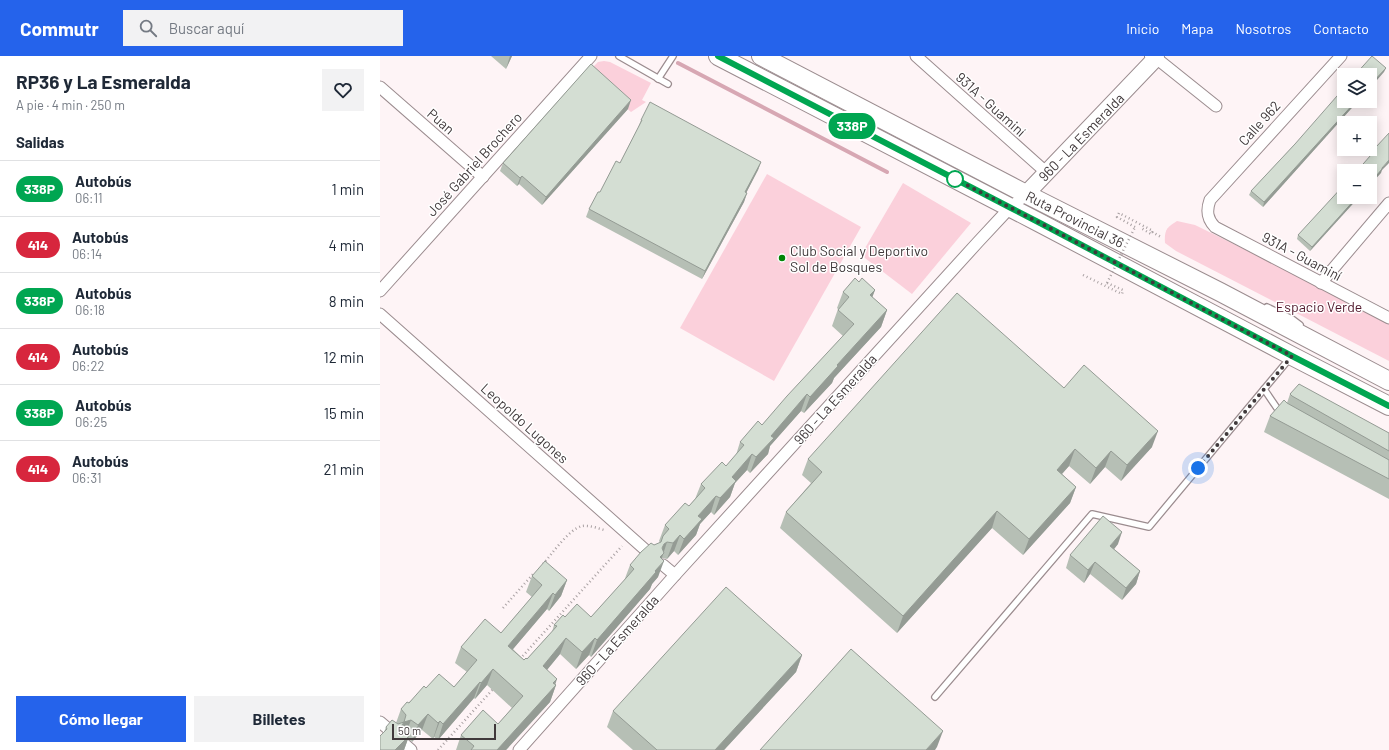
<!DOCTYPE html>
<html lang="es">
<head>
<meta charset="utf-8">
<style>
	body { margin:0; font-family:Barlow,sans-serif; background:#f2f2f3; color:#1f2937; height:100vh; display:flex; flex-direction:column; font-size:15px; white-space:nowrap }
	* { box-sizing:border-box; margin:0 }
	p { font-size:13px; color:#747a83 }
	.icon { flex:none; width:22px; height:22px; fill:none; stroke:currentColor; stroke-width:2; stroke-linecap:round; stroke-linejoin:round }
	.map { position:relative; flex:1; overflow:hidden }
	.sheet { display:flex; flex-direction:column; background:#fff; width:380px }
	.sheet>* { flex:none }
	.badge { padding:0 8px; border-radius:13px; font-size:14px; line-height:26px }
	.controls { position:absolute; left:957px; top:12px; display:grid; gap:8px }
	.controls a { display:grid; place-items:center; width:40px; height:40px; border-radius:0px; background:#fff; box-shadow:0 2px 10px #0003; font-size:20px }
	.scale { position:absolute; left:12px; bottom:10px; width:104px; box-sizing:border-box; padding-left:4px; border:2px solid #40393b; border-top:0; font-size:11px; line-height:14px; white-space:nowrap; color:#40393b; -webkit-text-stroke:3px #fff; paint-order:stroke }
	.you { position:absolute; width:20px; height:20px; margin:-10px; border:3px solid #fff; border-radius:50%; background:#1a73e8; box-shadow:0 0 0 6px #1a73e833 }
	.map>.badge { position:absolute; translate:-50% -50%; box-shadow:0 0 0 2px #fff }
	h2 { padding:0 16px; font-size:15px; line-height:36px }
	.round { display:grid; place-items:center; flex:none; width:42px; height:42px; border-radius:0px; background:#f2f2f3 }
	.overview { display:flex; align-items:center; justify-content:space-between; height:68px; padding:0 16px }
	h1 { font-size:19px; font-weight:700; line-height:30px }
	.primary-button { display:flex; gap:8px; margin-top:auto; padding:8px 16px }
	.primary-button a { flex:1; height:46px; border-radius:0px; background:#2563eb; color:#fff; font-size:16px; font-weight:700; line-height:46px; text-align:center }
	.primary-button a+a { background:#f2f2f3; color:#1f2937 }
	ul { padding:0; list-style:none }
	li { display:flex; align-items:center; gap:12px; height:56px; padding:0 16px; border-top:1px solid #e0e1e3 }
	li div { flex:1 }
	li b { display:block; font-size:15px }
	li em { font-style:normal }
	li .badge { min-width:44px; font-weight:700; text-align:center }
	header { display:flex; align-items:center; gap:24px; box-sizing:border-box; height:56px; padding:0 20px; background:#2563eb; color:#fff }
	header strong { font-size:19px }
	nav { display:flex; gap:22px; margin-inline-start:auto; font-size:14px }
	.search { width:280px; height:36px; background:#f2f2f3; display:flex; align-items:center; gap:10px; box-sizing:border-box; padding:0 14px; border-radius:0px; color:#747a83; font-size:15px }
	main { display:flex; flex:1; min-height:0 }
	.map>svg:first-child { display:block }
	.green { fill:#fbd0db }
	.lines { fill:none; stroke-linecap:round; stroke-linejoin:round }
	.stream { stroke:#d7a7b3; stroke-width:4 }
	.lane-casing { stroke:#9b8c8f; stroke-width:8 }
	.street-casing { stroke:#9b8c8f; stroke-width:13 }
	.secondary-casing { stroke:#9b8c8f; stroke-width:18 }
	.primary-casing { stroke:#9b8c8f; stroke-width:20 }
	.path { stroke:#a8a0a2; stroke-width:2.5; stroke-dasharray:1 3; stroke-linecap:butt }
	.lane { stroke:#fff; stroke-width:5.5 }
	.street { stroke:#fff; stroke-width:11 }
	.secondary { stroke:#fff; stroke-width:16 }
	.primary { stroke:#fff; stroke-width:18 }
	.path-bridge { stroke:#a8a0a2; stroke-width:2.5; stroke-dasharray:1 3; stroke-linecap:butt }
	.wall { fill:#b6bfb5 }
	.shaded-wall { fill:#949b94 }
	.building { fill:#d4ded3; stroke:#949b94 }
	.line-casing { stroke:#fff; stroke-width:9 }
	.line { stroke:#00a651; stroke-width:6 }
	.walk { stroke:#40393b; stroke-width:4; stroke-dasharray:0 7.2 }
	.stop-dot { fill:#fff; stroke:#00a651; stroke-width:2 }
	.poi-dot { fill:#008405; stroke:#fff; stroke-width:1.5 }
	.labels { text-anchor:middle; dominant-baseline:central; stroke-width:3; stroke-linejoin:round; paint-order:stroke }
	.street-label { font-size:14px; fill:#40393b; stroke:#fff }
	.poi-label { font-size:14px; fill:#40393b; stroke:#fff; text-anchor:start }
	.park-label { font-size:14px; fill:#50172b; stroke:#fff }
</style>
</head>
<body>
<header>
<strong>Commutr</strong>
<div class="search"><svg class="icon" aria-label="search" viewBox="0 0 24 24"><circle cx="10" cy="10" r="6"/><path d="M15 15l6 6"/></svg>Buscar aquí</div>
<nav><a>Inicio</a><a>Mapa</a><a>Nosotros</a><a>Contacto</a></nav>
</header>
<main>
<section class="sheet">
<div class="overview"><div><h1>RP36 y La Esmeralda</h1><p>A pie · 4 min · 250 m</p></div><a class="round"><svg class="icon" aria-label="heart" viewBox="0 0 24 24"><path d="M12 20l-8-8c-3-5 5-10 8-4 3-6 11-1 8 4z"/></svg></a></div>
<h2>Salidas</h2>
<ul>
<li><span class="badge" style="background:#00a651;color:#fff">338P</span><div><b>Autobús</b><p>06:11</p></div><em>1 min</em></li>
<li><span class="badge" style="background:#d7263d;color:#fff">414</span><div><b>Autobús</b><p>06:14</p></div><em>4 min</em></li>
<li><span class="badge" style="background:#00a651;color:#fff">338P</span><div><b>Autobús</b><p>06:18</p></div><em>8 min</em></li>
<li><span class="badge" style="background:#d7263d;color:#fff">414</span><div><b>Autobús</b><p>06:22</p></div><em>12 min</em></li>
<li><span class="badge" style="background:#00a651;color:#fff">338P</span><div><b>Autobús</b><p>06:25</p></div><em>15 min</em></li>
<li><span class="badge" style="background:#d7263d;color:#fff">414</span><div><b>Autobús</b><p>06:31</p></div><em>21 min</em></li>
</ul>
<div class="primary-button"><a>Cómo llegar</a><a>Billetes</a></div>
</section>
<div class="map">
<svg width="1009" height="694" viewBox="0 0 1009 694">
	<rect width="100%" height="100%" fill="#fef4f6"/>
	<g class="green">
		<path d="M224 5 230 6 271 27 262 44 266 46 251 56 207 17 218 6Z"/>
		<path d="M387 118 481 171 394 325 300 272Z"/>
		<path d="M523 127 591 167 532 238 481 199Z"/>
		<path d="M797 165 815 169 939 230 1009 267V305L796 195 785 187C784 174 787 171 797 165Z"/>
	</g>
	<g class="lines">
		<path class="stream" d="M298 7 507 116"/>
		<g class="lane-casing">
			<g id="lane">
				<path d="M239 0 288 28"/>
				<path d="M278 23 293 0"/>
				<path d="M887 251 912 263 920 269"/>
				<path d="M884 333 901 358"/>
				<path d="M555 641 712 458 769 471 910 302"/>
			</g>
		</g>
		<g class="street-casing">
			<g id="street">
				<path d="M536 0 667 117"/>
				<path d="M778 0 776 2 836 50"/>
				<path d="M961 0 830 144C826 155 827 163 835 171L1009 262"/>
				<path d="M0 31 103 121"/>
				<path d="M941 227 1009 147"/>
				<path d="M0 235 211 0"/>
				<path d="M0 258 270 498"/>
				<path d="M283 509 295 519"/>
				<path d="M0 666 13 677"/>
				<path d="M23 687 31 694"/>
				<path d="M139 694 295 519 598 186 625 157 646 138"/>
			</g>
		</g>
		<g class="secondary-casing">
			<path id="secondary" d="M646 138 776 2 773 0"/>
		</g>
		<g class="primary-casing">
			<g id="primary">
				<path d="M338 0 631 152 660 167 912 300 1009 350"/>
				<path d="M381 0 646 138 840 236 1009 325"/>
			</g>
		</g>
		<g class="path">
			<path d="M755 171 737 161 739 157 773 175 771 178 761 172"/>
			<path d="M772 176 781 181"/>
			<path d="M703 219 742 238 743 234 727 227"/>
			<path d="M163 508C172 498 189 473 202 470 209 469 217 472 224 474"/>
			<path d="M123 552 154 517"/>
			<path d="M140 603 242 490"/>
			<path d="M58 694 114 632"/>
		</g>
		<use href="#lane" class="lane"/>
		<use href="#street" class="street"/>
		<use href="#secondary" class="secondary"/>
		<use href="#primary" class="primary"/>
		<path class="path-bridge" d="M727 227 755 171"/>
	</g>
	<g class="wall">
		<path d="M111 0H132L126 13Z"/>
		<path d="M964 45H978L883 151 869 139 871 135 915 88Z"/>
		<path d="M248 53 162 149 139 128 137 130 120 115 123 107Z"/>
		<path d="M261 64 381 106 378 114 366 137H367L364 146 322 223 206 161 209 153 240 107 258 72Z"/>
		<path d="M964 141H979L930 195 917 183 918 179Z"/>
		<path d="M479 226 495 234 492 241 507 254 501 271 454 322 452 327 424 357 421 355 390 390 388 398 370 417 367 414 355 427 350 441 334 459 331 456 320 468 316 479 298 499 294 495 287 503 282 502 278 521 272 528 270 533 211 601 209 599 196 613 180 598 167 614 176 629 170 646 126 694H76L81 679 118 668 132 652 107 629 95 643 94 642 58 684 54 681 53 683 42 674 32 686 28 683 24 694H0L4 676 6 671 16 667 21 653 46 632 74 631 87 616 75 607 81 591 121 577 152 541 146 536 152 520 187 524 181 540 169 555 167 553 133 593 144 604 147 603 172 576 174 569 185 561H211L244 525 250 509 274 489 280 487 279 485 285 469 309 450 315 443 321 428 346 410 356 399 360 386 382 369 463 280 452 270 458 253 457 252 463 236Z"/>
		<path d="M684 332 772 391 741 425 725 411 710 428 689 410 682 418 696 431 690 447 643 499 612 472 517 577 400 472 406 456 431 427 422 419 428 403Z"/>
		<path d="M910 338 1009 377V443L884 376 890 360 907 347Z"/>
		<path d="M738 488 734 493 760 515 756 528 742 544 710 518 704 527 686 512 690 499Z"/>
		<path d="M422 599 416 616 344 694H253L227 671 233 655Z"/>
	</g>
	<g class="shaded-wall">
		<path d="M130 0H132L126 13Z"/>
		<path d="M1006 12 1004 16 990 32V29Z"/>
		<path d="M251 44 248 53 162 149 166 141Z"/>
		<path d="M976 45H978L883 151 884 146Z"/>
		<path d="M1009 104V107L1002 114 1001 117 990 129V127Z"/>
		<path d="M381 106 378 114 362 145 365 136Z"/>
		<path d="M142 120 139 128 137 130 140 122Z"/>
		<path d="M367 137 364 146 322 223 325 215Z"/>
		<path d="M977 141H979L930 195 932 191Z"/>
		<path d="M495 234 489 250 490 239Z"/>
		<path d="M507 254 501 271 454 322 452 327 424 357 430 341 457 309Z"/>
		<path d="M427 338 421 355 390 390 388 398 370 417 376 401 391 380Z"/>
		<path d="M778 375 772 391 741 425 747 409Z"/>
		<path d="M695 393 689 410 671 430 677 414Z"/>
		<path d="M731 395 725 411 710 428 716 412Z"/>
		<path d="M372 398 367 414 355 427 350 441 334 459 340 442 352 421Z"/>
		<path d="M696 431 690 447 643 499 649 483Z"/>
		<path d="M336 440 331 456 320 468 316 479 298 499 304 483 318 460Z"/>
		<path d="M617 455 612 472 517 577 523 560Z"/>
		<path d="M742 476 738 488 726 503 730 490Z"/>
		<path d="M300 479 294 495 287 503 293 487Z"/>
		<path d="M287 486 279 511 284 505 278 521 272 528 270 533 211 601 217 584 276 508 284 488Z"/>
		<path d="M715 506 710 518 704 527 708 514Z"/>
		<path d="M760 515 756 528 742 544 746 532Z"/>
		<path d="M187 524 181 540 169 555 175 539Z"/>
		<path d="M173 537 167 553 122 606 128 590Z"/>
		<path d="M186 582 180 598 157 626 163 610Z"/>
		<path d="M215 582 209 599 196 613 202 596Z"/>
		<path d="M422 599 416 616 344 694H335Z"/>
		<path d="M113 613 107 629 95 643 101 627Z"/>
		<path d="M177 623 174 632 176 629 170 646 126 694H117Z"/>
		<path d="M100 626 94 642 58 684 63 668Z"/>
		<path d="M48 658 42 674 32 686 38 669Z"/>
		<path d="M31 664 25 680 18 682 22 669 24 666Z"/>
		<path d="M60 665 54 681 53 683 58 667Z"/>
		<path d="M563 675 557 691 555 694H546Z"/>
		<path d="M29 680 24 694H15Z"/>
	</g>
	<g class="building">
		<path d="M992 0 1006 12 990 29V19H975Z"/>
		<path d="M211 8 251 44 166 141 142 120 140 122 123 107Z"/>
		<path d="M964 32V45H976L884 146 871 135 915 88Z"/>
		<path d="M270 46 381 106 365 136 367 137 325 215 209 153 218 136H220L236 105 240 107 262 64H261Z"/>
		<path d="M1009 77V104L1002 112V113L990 127V115H977L997 92 996 91Z"/>
		<path d="M964 129V141H977L932 191 918 179Z"/>
		<path d="M475 222 479 226 482 222 495 234 490 239 507 254 457 309 458 310 430 341 427 338 391 380 394 382 376 401 372 398 352 421 356 425 340 442 336 440 318 460 322 463 304 483 300 479 293 487 287 486 284 488 282 492 284 497 280 501 284 505 275 515 276 516 217 584 215 582 202 596 186 582 163 610 177 623 173 627 176 629 117 694H91L94 690 81 679 103 654 118 668 143 640 113 613 101 627 100 626 63 668 60 665 58 667 48 658 38 669 31 664 24 666 22 669V673L29 680 15 694H0V680L7 673 6 671 12 664 18 668 24 666 26 659 21 653 27 646 29 647 44 630 46 632 59 618 74 631 97 604 81 591 105 563 121 577 162 529 152 520 165 505 187 524 175 539 173 537 128 590 144 604 146 602 147 603 177 570 174 569 183 559 185 561 197 548 211 561 247 521 254 513 250 509 261 496 271 487 274 489 281 486 283 480 289 473 285 469 305 447 309 450 325 432 321 428 342 406 346 410 364 389 360 386 378 365 382 369 407 340 474 268 458 254 469 241 463 236Z"/>
		<path d="M577 237 684 332 704 309 778 375 747 409 731 395 716 412 695 393 677 414 696 431 649 483 617 455 523 560 406 456 442 416 428 403Z"/>
		<path d="M919 328 1009 377V395L912 340 910 338Z"/>
		<path d="M904 344 907 347 1009 404V423L890 360Z"/>
		<path d="M723 460 742 476 730 490 760 515 746 532 715 506 708 514 690 499Z"/>
		<path d="M346 531 422 599 335 694H277L233 655Z"/>
		<path d="M471 593 563 675 546 694H380Z"/>
	</g>
	<g class="lines">
		<g class="line-casing">
			<path id="line" d="M338 0 631 152 660 167 912 300 1009 350"/>
		</g>
		<use href="#line" class="line"/>
		<path class="walk" d="M575 123 660 167 912 300 818 412"/>
	</g>
	<circle class="stop-dot" cx="575" cy="123" r="8"/>
	<circle class="poi-dot" cx="402" cy="202" r="4"/>
	<g class="labels">
		<g class="street-label">
			<text transform="translate(611 48) rotate(42)">931A - Guaminí</text>
			<text transform="translate(61 65) rotate(41)">Puan</text>
			<text transform="translate(879 67) rotate(-48)">Calle 962</text>
			<text transform="translate(701 81) rotate(-46)">960 - La Esmeralda</text>
			<text transform="translate(94 108) rotate(-48)">José Gabriel Brochero</text>
			<text transform="translate(695 163) rotate(27)">Ruta Provincial 36</text>
			<text transform="translate(922 200) rotate(28)">931A - Guaminí</text>
			<text transform="translate(455 343) rotate(-48)">960 - La Esmeralda</text>
			<text transform="translate(145 367) rotate(42)">Leopoldo Lugones</text>
			<text transform="translate(237 584) rotate(-48)">960 - La Esmeralda</text>
		</g>
		<g class="poi-label">
			<text x="410" y="194">Club Social y Deportivo<tspan x="410" dy="16">Sol de Bosques</tspan></text>
		</g>
		<g class="park-label">
			<text x="939" y="250">Espacio Verde</text>
		</g>
	</g>
</svg>
<div class="controls">
<a><svg class="icon" aria-label="layers" viewBox="0 0 24 24"><path d="M12 4l9 5-9 5-9-5zM3 14l9 5 9-5"/></svg></a>
<a>+</a>
<a>−</a>
</div>
<div class="scale">50 m</div>
<div class="you" style="left:818px;top:412px"></div>
<b class="badge" style="left:472px;top:70px;background:#00a651;color:#fff">338P</b>
</div>
</main>
</body>
</html>
